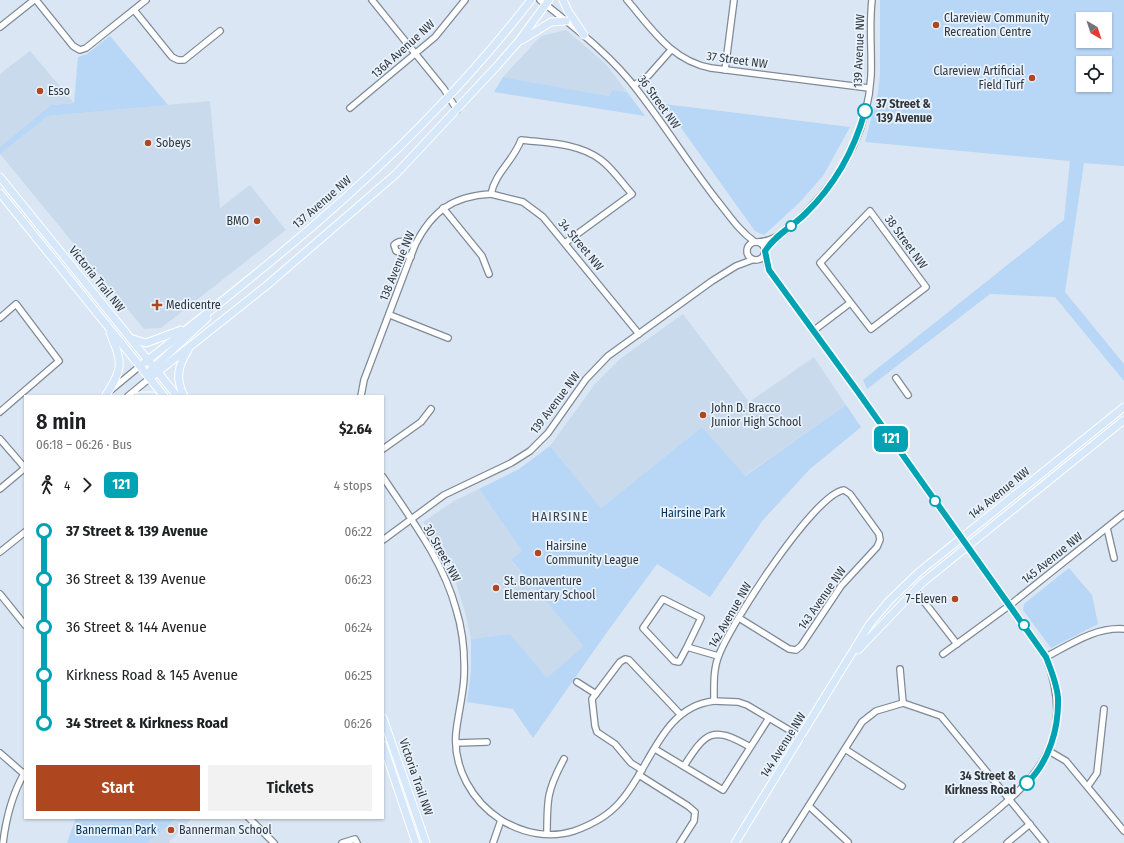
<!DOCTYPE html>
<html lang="en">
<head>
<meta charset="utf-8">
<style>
	body { margin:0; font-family:"Fira Sans Condensed",sans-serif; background:#f2f2f2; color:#202124; height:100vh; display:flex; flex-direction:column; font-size:15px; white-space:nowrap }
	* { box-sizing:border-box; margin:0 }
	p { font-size:13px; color:#757577 }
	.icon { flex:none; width:22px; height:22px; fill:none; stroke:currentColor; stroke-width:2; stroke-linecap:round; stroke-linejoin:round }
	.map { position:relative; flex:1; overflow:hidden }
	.sheet { position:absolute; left:24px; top:395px; width:360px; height:424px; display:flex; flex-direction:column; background:#fff; border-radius:0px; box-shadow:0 1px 3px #0004 }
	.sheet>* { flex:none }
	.badge { padding:0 8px; border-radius:6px; font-size:14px; line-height:26px }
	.needle { width:26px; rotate:141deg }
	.buttons { position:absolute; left:1076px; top:12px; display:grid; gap:8px }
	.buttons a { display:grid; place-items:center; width:36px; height:36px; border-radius:0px; background:#fff; box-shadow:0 1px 3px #0004; font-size:20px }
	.map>.badge { position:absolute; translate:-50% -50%; box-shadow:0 0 0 2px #fff }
	.legs { display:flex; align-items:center; gap:6px; height:44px; padding:0 12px; font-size:13px }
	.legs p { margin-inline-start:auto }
	.summary { display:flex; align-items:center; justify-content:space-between; height:68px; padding:0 12px }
	h1 { font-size:22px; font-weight:600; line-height:30px }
	.primary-button { display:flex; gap:8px; margin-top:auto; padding:8px 12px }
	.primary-button a { flex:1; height:46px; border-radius:0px; background:#ae4720; color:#fff; font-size:16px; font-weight:600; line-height:46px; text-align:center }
	.primary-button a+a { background:#f2f2f2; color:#202124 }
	ul { padding:0 12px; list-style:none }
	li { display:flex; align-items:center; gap:14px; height:48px; font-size:15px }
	li i { display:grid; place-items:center; width:6px; height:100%; margin:0 5px; background:currentColor }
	li i::after { content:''; width:10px; height:10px; margin:-5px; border:3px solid; border-radius:50%; background:#fff }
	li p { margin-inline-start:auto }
	li:first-child i { background:linear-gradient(#0000 50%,currentColor 0) }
	li:last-child i { background:linear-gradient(currentColor 50%,#0000 0) }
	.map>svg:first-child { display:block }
	.built { fill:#c9daec }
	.green { fill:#b8d6f5; fill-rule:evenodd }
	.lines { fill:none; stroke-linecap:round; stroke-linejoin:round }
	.minor-casing { stroke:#7f8a96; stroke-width:8 }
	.major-casing { stroke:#fff; stroke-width:9 }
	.minor { stroke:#fff; stroke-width:5.5 }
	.major { stroke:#d6e7fa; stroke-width:7 }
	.line-1-casing { stroke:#fff; stroke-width:9 }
	.line-1 { stroke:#00a3b4; stroke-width:6 }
	.poi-dot { fill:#ae4720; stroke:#e9f3fe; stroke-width:1.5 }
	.stop-1-dot { fill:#fff; stroke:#00a3b4; stroke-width:2 }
	.labels { text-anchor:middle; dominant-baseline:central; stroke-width:3.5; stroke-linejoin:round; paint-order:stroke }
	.poi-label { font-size:12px; fill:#31363b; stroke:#e9f3fe; text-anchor:start }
	.street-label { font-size:12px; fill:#31363b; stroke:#e9f3fe }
	.stop-label { font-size:12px; font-weight:bold; fill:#31363b; stroke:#e9f3fe; text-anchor:start }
	.park-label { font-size:12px; fill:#012f56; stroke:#e9f3fe }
	.neighbourhood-label { font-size:13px; letter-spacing:1px; fill:#3a444e; stroke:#e9f3fe }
</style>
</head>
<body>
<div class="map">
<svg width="1124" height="843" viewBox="0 0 1124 843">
	<rect width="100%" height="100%" fill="#dae6f3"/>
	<g class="built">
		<path d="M566 30 606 64 627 92 612 90 609 96 503 77 541 36Z"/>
		<path d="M30 51 74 103 51 105 0 147V74Z"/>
		<path d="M210 101 220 208 250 185 286 230 161 328 144 329 0 154 48 116Z"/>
		<path d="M683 314 749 402 814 357 846 405 744 476 702 427 601 508 550 446 595 384 620 359Z"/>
		<path d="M479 489 522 551 511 561 585 646 547 679 510 634 471 639 465 612 455 580 423 522 454 501Z"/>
		<path d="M176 818H192L169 842 170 843H147Z"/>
	</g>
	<g class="green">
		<path d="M880 0H1124V166L1084 163 1065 292 1124 364V381L1055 297 990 294 867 389 863 380 1064 220 1070 161 865 142 878 93 880 74ZM1083 19H1105V41H1083ZM1083 63H1105V85H1083Z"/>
		<path d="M110 36 168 105 48 116 0 154V147L51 105 74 103 78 57 87 54Z"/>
		<path d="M503 77 609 96 612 90 627 92 645 116 494 92Z"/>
		<path d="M664 104 850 127 823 176 799 203 764 235 755 231Z"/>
		<path d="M846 405 861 427 810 469 763 520 710 597 657 564 607 632 533 738 513 709 467 702 471 672V639L510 634 547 678 584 646 511 560 522 551 479 489 519 469 550 446 601 508 702 427 745 476Z"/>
		<path d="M1069 568 1092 595 1098 624 1051 648 1023 610 1024 604Z"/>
		<path d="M76 818H176L147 843H67Z"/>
	</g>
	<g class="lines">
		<g class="minor-casing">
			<g id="minor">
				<path d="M36 0 73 46 80 50 86 48 146 0"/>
				<path d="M372 0 444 89 457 110"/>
				<path d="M540 0C575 28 611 55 638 91 665 126 689 164 716 199 729 215 739 231 755 242"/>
				<path d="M627 0C652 29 672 61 711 68L869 88"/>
				<path d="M134 10 172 57 178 60H184L220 31"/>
				<path d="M0 27 34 0"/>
				<path d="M725 70 734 0"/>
				<path d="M634 85 648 76 671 50"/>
				<path d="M350 108 435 37 465 0"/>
				<path d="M491 194 523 202 543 217 639 334"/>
				<path d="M443 208 482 256 489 274"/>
				<path d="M870 211 926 287 871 329 820 263Z"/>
				<circle cx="756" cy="251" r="9"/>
				<path d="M758 242C778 241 795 224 808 210 844 173 868 128 871 76 872 50 869 25 872 0"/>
				<path d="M764 254 769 270 858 392 1046 657C1082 754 1023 788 957 843"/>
				<path d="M411 257 396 251 394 245C400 238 408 243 415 245"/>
				<path d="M390 315 448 338"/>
				<path d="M0 318 16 304 59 361 0 412"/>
				<path d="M813 331 850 303"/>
				<path d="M896 378 908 395"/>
				<path d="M111 390 140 366"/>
				<path d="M128 396 150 378"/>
				<path d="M361 396 364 380 415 245C432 211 453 196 491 194 495 173 514 160 521 140 547 143 579 143 601 160 613 169 622 183 632 194L565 243"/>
				<path d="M0 439 25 468"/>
				<path d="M383 449 421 422 431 409"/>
				<path d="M383 477C410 518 443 560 456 609 463 631 465 655 464 678 463 696 458 714 456 733 453 768 472 801 501 820L493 843"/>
				<path d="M0 489 25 468"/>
				<path d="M1107 528 1114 558"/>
				<path d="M383 540 444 495 511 463 530 451 548 433 586 379 608 356 712 281 736 266 752 260"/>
				<path d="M0 552 25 532"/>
				<path d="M915 590 957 644"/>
				<path d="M0 594 25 625"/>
				<path d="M687 647 679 662 674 661 643 628 663 599 701 618 687 647 718 656"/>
				<path d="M943 654 1010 605 1124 514"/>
				<path d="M1046 657C1071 644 1095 627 1124 629"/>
				<path d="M577 682 596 694"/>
				<path d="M714 701 738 702 747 705 801 737"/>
				<path d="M903 703 941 716 1045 843"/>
				<path d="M456 743 487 742"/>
				<path d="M655 749 723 790 769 718"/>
				<path d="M845 749 902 786"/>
				<path d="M1049 751 1066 761 1124 831"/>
				<path d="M0 753 24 774"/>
				<path d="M684 766C706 732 712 725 750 747"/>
				<path d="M642 770 631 763 615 744 597 732 595 726 592 699 620 662 625 659 629 660 680 714"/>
				<path d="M639 775 688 806 695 812 694 821 680 843"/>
				<path d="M1088 786 1097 773 1104 709"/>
				<path d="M809 806 848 842"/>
				<path d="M249 818 274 843"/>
				<path d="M501 820C523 833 549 839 574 831 591 825 608 816 620 802 651 768 661 707 714 701 714 686 713 669 719 655 730 625 814 494 844 490L850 494 879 534 880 540 877 547 841 586 801 646 796 650 789 649 739 618"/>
				<path d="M547 834C547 800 547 790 564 759"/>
				<path d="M3 843C6 818 12 794 25 772"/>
				<path d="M342 843 355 839 357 843"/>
				<path d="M785 843 862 722 876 711 903 703 900 669"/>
				<path d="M1007 843 1030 824"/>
			</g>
		</g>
		<g class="major-casing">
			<g id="major">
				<path d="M563 0 568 11 584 35"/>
				<path d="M522 40 551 22 566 21"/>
				<path d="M0 177 177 396"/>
				<path d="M0 193 164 396"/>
				<path d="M133 339 146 343 181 330"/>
				<path d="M140 366C201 318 263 270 321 219 397 153 469 80 531 0"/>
				<path d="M151 370 207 318"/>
				<path d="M150 378 266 286 396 174 497 66 518 42 549 0"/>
				<path d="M106 395C124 368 122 361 110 333"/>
				<path d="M139 396H153"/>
				<path d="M184 396C175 378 178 366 188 350"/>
				<path d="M858 650 922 583 1124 420"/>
				<path d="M383 718 426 843"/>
				<path d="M383 745 416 843"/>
				<path d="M735 843 869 625 889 601 919 572 1124 407"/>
			</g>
		</g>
		<use href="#minor" class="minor"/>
		<use href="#major" class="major"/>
	</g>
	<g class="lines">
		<g class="line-1-casing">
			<path id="line-1" d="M865 111C854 151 835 185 805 214 792 227 775 235 765 251L769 270 858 392 1046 657C1051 670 1057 684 1058 698 1059 728 1049 762 1027 783"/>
		</g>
		<use href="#line-1" class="line-1"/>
	</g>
	<g class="poi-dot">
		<circle cx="936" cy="25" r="4"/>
		<circle cx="1032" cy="78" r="4"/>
		<circle cx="40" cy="91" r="4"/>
		<circle cx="148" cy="143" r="4"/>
		<circle cx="257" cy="221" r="4"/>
		<path d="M155 299h4v4h4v4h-4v4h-4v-4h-4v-4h4z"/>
		<circle cx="703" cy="415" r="4"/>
		<circle cx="538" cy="553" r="4"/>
		<circle cx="496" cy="588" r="4"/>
		<circle cx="955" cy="599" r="4"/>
		<circle cx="171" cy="830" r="4"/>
	</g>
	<g class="stop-1-dot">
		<circle cx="865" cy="111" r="7"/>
		<circle cx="791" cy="226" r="5"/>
		<circle cx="935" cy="501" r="5"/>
		<circle cx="1024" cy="625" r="5"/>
		<circle cx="1027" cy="783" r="7"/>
	</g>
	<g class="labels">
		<g class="poi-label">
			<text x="944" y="18">Clareview Community<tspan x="944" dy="14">Recreation Centre</tspan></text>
			<text x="1024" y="71" text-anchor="end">Clareview Artificial<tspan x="1024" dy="14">Field Turf</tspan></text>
			<text x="48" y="91">Esso</text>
			<text x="156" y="143">Sobeys</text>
			<text x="249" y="221" text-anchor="end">BMO</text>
			<text x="166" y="305">Medicentre</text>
			<text x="711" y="408">John D. Bracco<tspan x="711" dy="14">Junior High School</tspan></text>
			<text x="546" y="546">Hairsine<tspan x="546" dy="14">Community League</tspan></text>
			<text x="504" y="581">St. Bonaventure<tspan x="504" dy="14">Elementary School</tspan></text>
			<text x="947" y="599" text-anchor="end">7-Eleven</text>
			<text x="179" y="830">Bannerman School</text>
		</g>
		<g class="street-label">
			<text transform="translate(403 49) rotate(-42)">136A Avenue NW</text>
			<text transform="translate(859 51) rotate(-88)">139 Avenue NW</text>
			<text transform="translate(737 60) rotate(8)">37 Street NW</text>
			<text transform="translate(659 102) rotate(54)">36 Street NW</text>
			<text transform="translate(322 202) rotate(-41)">137 Avenue NW</text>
			<text transform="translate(906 242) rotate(54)">38 Street NW</text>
			<text transform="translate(581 245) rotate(50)">34 Street NW</text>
			<text transform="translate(397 266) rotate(-68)">138 Avenue NW</text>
			<text transform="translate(97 279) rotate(51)">Victoria Trail NW</text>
			<text transform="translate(555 403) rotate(-53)">139 Avenue NW</text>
			<text transform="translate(999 493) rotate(-39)">144 Avenue NW</text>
			<text transform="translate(442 553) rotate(61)">30 Street NW</text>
			<text transform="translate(1052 558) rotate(-39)">145 Avenue NW</text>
			<text transform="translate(822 598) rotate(-55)">143 Avenue NW</text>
			<text transform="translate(730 615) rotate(-60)">142 Avenue NW</text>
			<text transform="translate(783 745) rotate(-58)">144 Avenue NW</text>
			<text transform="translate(416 777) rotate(71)">Victoria Trail NW</text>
		</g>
		<g class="stop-label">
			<text x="876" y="104">37 Street &amp;<tspan x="876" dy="14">139 Avenue</tspan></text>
			<text x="1016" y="776" text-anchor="end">34 Street &amp;<tspan x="1016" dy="14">Kirkness Road</tspan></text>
		</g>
		<g class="park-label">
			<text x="693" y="513">Hairsine Park</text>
			<text x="116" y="830">Bannerman Park</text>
		</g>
		<g class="neighbourhood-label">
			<text x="560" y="516">HAIRSINE</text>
		</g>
	</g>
</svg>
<div class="buttons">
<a><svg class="needle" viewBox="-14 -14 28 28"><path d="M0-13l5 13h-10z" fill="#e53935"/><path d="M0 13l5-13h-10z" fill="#757577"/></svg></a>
<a><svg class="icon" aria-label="locate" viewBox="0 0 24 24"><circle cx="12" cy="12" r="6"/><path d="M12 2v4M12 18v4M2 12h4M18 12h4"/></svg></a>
</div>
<b class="badge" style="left:891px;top:439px;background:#00a3b4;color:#fff">121</b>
<section class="sheet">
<div class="summary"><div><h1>8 min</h1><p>06:18 – 06:26 · Bus</p></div><b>$2.64</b></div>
<div class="legs"><svg class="icon" aria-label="walk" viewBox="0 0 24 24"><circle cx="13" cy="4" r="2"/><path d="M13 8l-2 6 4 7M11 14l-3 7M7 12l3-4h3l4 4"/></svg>4<svg class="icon" aria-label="forward" viewBox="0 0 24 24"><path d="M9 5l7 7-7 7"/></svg><b class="badge" style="background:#00a3b4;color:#fff">121</b><p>4 stops</p></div>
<ul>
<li><i style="color:#00a3b4"></i><b>37 Street &amp; 139 Avenue</b><p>06:22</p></li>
<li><i style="color:#00a3b4"></i><span>36 Street &amp; 139 Avenue</span><p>06:23</p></li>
<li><i style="color:#00a3b4"></i><span>36 Street &amp; 144 Avenue</span><p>06:24</p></li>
<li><i style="color:#00a3b4"></i><span>Kirkness Road &amp; 145 Avenue</span><p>06:25</p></li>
<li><i style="color:#00a3b4"></i><b>34 Street &amp; Kirkness Road</b><p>06:26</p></li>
</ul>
<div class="primary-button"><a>Start</a><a>Tickets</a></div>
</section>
</div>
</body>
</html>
